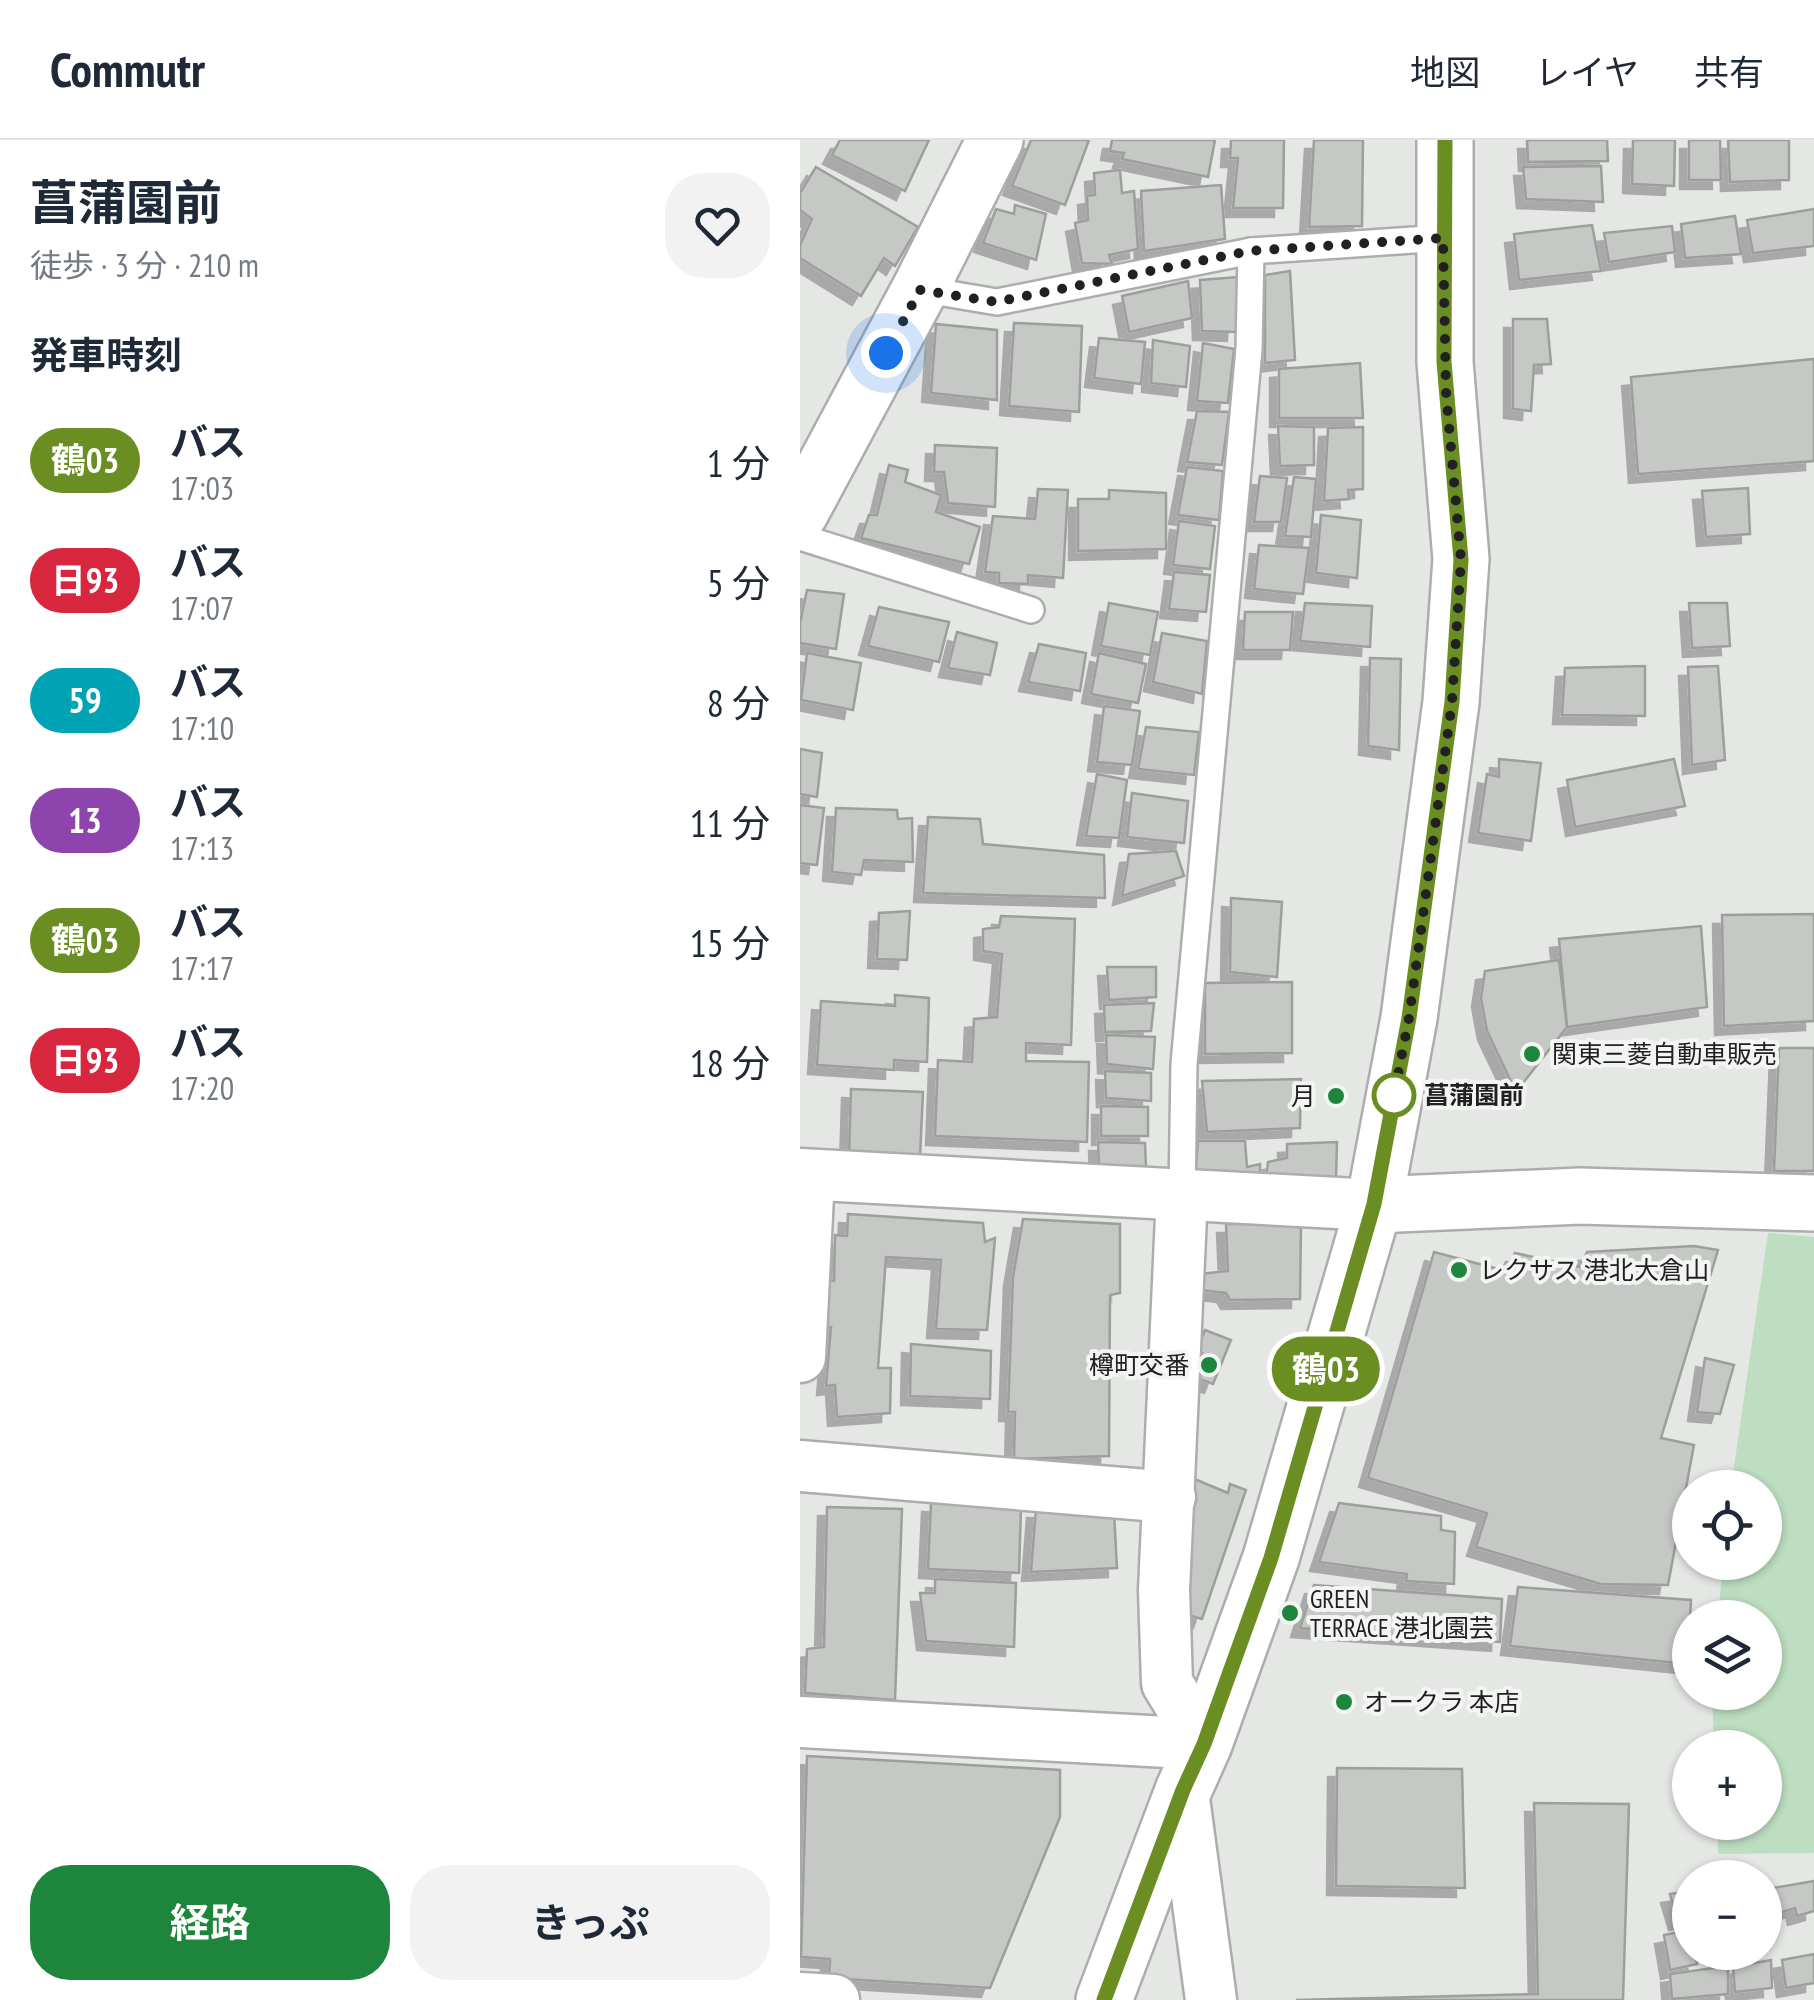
<!DOCTYPE html>
<html lang="ja">
<head>
<meta charset="utf-8">
<style>
	body { margin:0; font-family:"PT Sans Narrow","Noto Sans JP",sans-serif; background:#f2f2f3; color:#1f2937; height:100vh; display:flex; flex-direction:column; font-size:38px; white-space:nowrap }
	* { box-sizing:border-box; margin:0 }
	p { font-size:32px; color:#747a83 }
	.icon { flex:none; width:55px; height:55px; fill:none; stroke:currentColor; stroke-width:2; stroke-linecap:round; stroke-linejoin:round }
	.map { position:relative; flex:1; overflow:hidden }
	.sheet { display:flex; flex-direction:column; background:#fff; width:800px }
	.sheet>* { flex:none }
	.badge { padding:0 20px; border-radius:32px; font-size:35px; line-height:65px }
	.tools { position:absolute; left:872px; top:1330px; display:grid; gap:20px }
	.tools a { display:grid; place-items:center; width:110px; height:110px; border-radius:50%; background:#fff; box-shadow:0 2px 8px #0004; font-size:50px }
	.you { position:absolute; width:50px; height:50px; margin:-25px; border:8px solid #fff; border-radius:50%; background:#1a73e8; box-shadow:0 0 0 15px #1a73e833 }
	.map>.badge { position:absolute; translate:-50% -50%; box-shadow:0 0 0 5px #fff }
	h2 { padding:0 30px; font-size:38px; line-height:90px }
	.round { display:grid; place-items:center; flex:none; width:105px; height:105px; border-radius:40px; background:#f2f2f3 }
	.headline { display:flex; align-items:center; justify-content:space-between; height:170px; padding:0 30px }
	h1 { font-size:48px; font-weight:700; line-height:75px }
	.primary-button { display:flex; gap:20px; margin-top:auto; padding:20px 30px }
	.primary-button a { flex:1; height:115px; border-radius:40px; background:#1e863c; color:#fff; font-size:40px; font-weight:700; line-height:115px; text-align:center }
	.primary-button a+a { background:#f2f2f3; color:#1f2937 }
	ul { padding:0; list-style:none }
	li { display:flex; align-items:center; gap:30px; height:120px; padding:0 30px }
	li div { flex:1 }
	li b { display:block; font-size:38px }
	li em { font-style:normal }
	li .badge { min-width:110px; font-weight:700; text-align:center }
	header { display:flex; align-items:center; gap:60px; box-sizing:border-box; height:140px; padding:0 50px; background:#fff; border-bottom:2px solid #e0e1e3 }
	header strong { font-size:48px }
	nav { display:flex; gap:55px; margin-inline-start:auto; font-size:35px }
	main { display:flex; flex:1; min-height:0 }
	.map>svg:first-child { display:block }
	.green { fill:#bddec1 }
	.building { fill:#c6c8c6; stroke:#9c9f9c; stroke-width:2.5; filter:url(#shadow) }
	.lines { fill:none; stroke-linecap:round; stroke-linejoin:round }
	.service-casing { stroke:#acaeac; stroke-width:30 }
	.minor-casing { stroke:#acaeac; stroke-width:55 }
	.tertiary-casing { stroke:#acaeac; stroke-width:60 }
	.primary-casing { stroke:#acaeac; stroke-width:60 }
	.service { stroke:#fff; stroke-width:25 }
	.minor { stroke:#fff; stroke-width:50 }
	.tertiary { stroke:#fff; stroke-width:55 }
	.primary { stroke:#fff; stroke-width:55 }
	.line-casing { stroke:#fff; stroke-width:22 }
	.line { stroke:#6b8e23; stroke-width:15 }
	.walk { stroke:#202120; stroke-width:10; stroke-dasharray:0 18 }
	.poi-dot { fill:#1e863c; stroke:#f2f5f2; stroke-width:4 }
	.stop-dot { fill:#fff; stroke:#6b8e23; stroke-width:5 }
	.labels { text-anchor:middle; dominant-baseline:central; stroke-width:8; stroke-linejoin:round; paint-order:stroke }
	.poi-label { font-size:25px; fill:#202120; stroke:#f2f5f2; text-anchor:start }
	.stop-label { font-size:25px; font-weight:bold; fill:#202120; stroke:#f2f5f2; text-anchor:start }
</style>
</head>
<body>
<header>
<strong>Commutr</strong>
<nav><a>地図</a><a>レイヤ</a><a>共有</a></nav>
</header>
<main>
<section class="sheet">
<div class="headline"><div><h1>菖蒲園前</h1><p>徒歩 · 3 分 · 210 m</p></div><a class="round"><svg class="icon" aria-label="heart" viewBox="0 0 24 24"><path d="M12 20l-8-8c-3-5 5-10 8-4 3-6 11-1 8 4z"/></svg></a></div>
<h2>発車時刻</h2>
<ul>
<li><span class="badge" style="background:#6b8e23;color:#fff">鶴03</span><div><b>バス</b><p>17:03</p></div><em>1 分</em></li>
<li><span class="badge" style="background:#d7263d;color:#fff">日93</span><div><b>バス</b><p>17:07</p></div><em>5 分</em></li>
<li><span class="badge" style="background:#00a3b4;color:#fff">59</span><div><b>バス</b><p>17:10</p></div><em>8 分</em></li>
<li><span class="badge" style="background:#8e44ad;color:#fff">13</span><div><b>バス</b><p>17:13</p></div><em>11 分</em></li>
<li><span class="badge" style="background:#6b8e23;color:#fff">鶴03</span><div><b>バス</b><p>17:17</p></div><em>15 分</em></li>
<li><span class="badge" style="background:#d7263d;color:#fff">日93</span><div><b>バス</b><p>17:20</p></div><em>18 分</em></li>
</ul>
<div class="primary-button"><a>経路</a><a>きっぷ</a></div>
</section>
<div class="map">
<svg width="1014" height="1860" viewBox="0 0 1014 1860">
	<defs>
		<filter id="shadow"><feDropShadow dx="-9" dy="9" stdDeviation="0" flood-color="#0004"/></filter>
	</defs>
	<rect width="100%" height="100%" fill="#e5e7e5"/>
	<path class="green" d="M968 1093 1014 1097V1713L918 1714 917 1683 965 1682V1608L914 1607 912 1553 965 1552V1478L918 1477 923 1423 965 1422V1348L931 1347Z"/>
	<g class="building">
		<path d="M40 0H129L105 51 32 15Z"/>
		<path d="M231 0H289L265 65 212 46Z"/>
		<path d="M312 0H415L408 37 322 19 324 13 310 11Z"/>
		<path d="M431 0H484L483 68H433L438 18H430Z"/>
		<path d="M514 0H563L562 86 509 87Z"/>
		<path d="M807 0 808 21 728 22 727 0Z"/>
		<path d="M833 0H875L874 46 832 44Z"/>
		<path d="M889 0H920L921 40H889Z"/>
		<path d="M928 0H989V40L930 42Z"/>
		<path d="M801 26 803 62 726 59 723 27Z"/>
		<path d="M16 27 118 87 95 126 84 118 61 156 0 118V105L12 79 0 70V53Z"/>
		<path d="M320 30 322 53 334 51 338 109 309 115 312 124 282 123 275 83 288 80 287 56 295 55 294 33Z"/>
		<path d="M421 45 425 99 344 111 341 51Z"/>
		<path d="M215 65 246 74 236 120 183 103 196 69 214 74Z"/>
		<path d="M1014 69V106L953 113 947 80Z"/>
		<path d="M935 76 941 114 885 118 881 84Z"/>
		<path d="M792 85 801 131 719 140 714 94Z"/>
		<path d="M872 86 875 112 809 122 804 93Z"/>
		<path d="M490 131 495 220 465 223V135Z"/>
		<path d="M438 137 436 192 402 191 400 140Z"/>
		<path d="M388 141 392 178 329 192 322 156Z"/>
		<path d="M713 179H747L751 224 734 225 731 271 713 269Z"/>
		<path d="M214 183 282 186 279 272 209 266Z"/>
		<path d="M136 184 197 190V260L131 253Z"/>
		<path d="M299 198 345 202 341 244 294 238Z"/>
		<path d="M353 200 390 206 386 247 351 243Z"/>
		<path d="M403 203 434 209 428 263 397 261Z"/>
		<path d="M1014 219V321L838 334 831 237Z"/>
		<path d="M560 223 563 278H479V229Z"/>
		<path d="M397 271 429 272 422 325 387 322Z"/>
		<path d="M478 286 514 287V325L480 326Z"/>
		<path d="M563 287V349L548 350 549 359 524 361 528 288Z"/>
		<path d="M135 305 197 308 195 367 148 363 144 332H134Z"/>
		<path d="M89 325 108 330 105 342 141 355 136 372 180 387 169 424 61 398 69 375H77Z"/>
		<path d="M387 327 423 331 419 380 378 375Z"/>
		<path d="M460 336 487 338 481 382H454Z"/>
		<path d="M494 337 516 339 511 397 485 396Z"/>
		<path d="M948 348 950 394 906 397 902 351Z"/>
		<path d="M238 349 268 350 263 438 228 435V444L199 443V433L185 432 193 376 235 379Z"/>
		<path d="M309 350 366 353V409L278 411V359H309Z"/>
		<path d="M521 375 561 380 557 438 516 433Z"/>
		<path d="M379 381 415 386 410 429 373 425Z"/>
		<path d="M459 405 509 408 503 454 454 449Z"/>
		<path d="M374 432 410 435 406 472 369 469Z"/>
		<path d="M7 450 44 454 36 509 0 503V483Z"/>
		<path d="M309 463 358 472 350 515 301 506Z"/>
		<path d="M505 463 572 466 570 507 500 501Z"/>
		<path d="M889 463H927L930 506 892 508Z"/>
		<path d="M79 467 149 482 139 522 68 506Z"/>
		<path d="M445 472H493L490 510H443Z"/>
		<path d="M157 492 197 503 190 535 148 528Z"/>
		<path d="M362 493 407 501 402 554 353 542Z"/>
		<path d="M239 504 286 513 280 551 228 542Z"/>
		<path d="M7 513 61 523 53 570 1 560Z"/>
		<path d="M299 513 346 524 338 563 291 554Z"/>
		<path d="M570 518 601 519 599 610 568 606Z"/>
		<path d="M845 526V576L762 575 765 528Z"/>
		<path d="M918 526 925 620 892 625 888 527Z"/>
		<path d="M304 566 340 571 332 625 297 622Z"/>
		<path d="M346 587 399 592 394 635 338 629Z"/>
		<path d="M0 609 22 613 17 657 0 654Z"/>
		<path d="M699 619 741 623 731 701 678 693 687 634 699 637Z"/>
		<path d="M874 619 885 666 775 687 767 640Z"/>
		<path d="M297 634 327 640 319 698 286 696Z"/>
		<path d="M332 653 388 661 384 703 327 697Z"/>
		<path d="M0 665 24 668 17 725 0 723Z"/>
		<path d="M36 668 97 670 98 679 112 678 113 722 64 720 61 735 32 732Z"/>
		<path d="M128 677 180 679 183 704 304 715 305 758 123 753Z"/>
		<path d="M376 711 384 736 322 756 329 714Z"/>
		<path d="M431 758 482 762 477 837 430 832Z"/>
		<path d="M110 771 107 820 77 819 79 773Z"/>
		<path d="M1014 774V881L924 886 922 775Z"/>
		<path d="M201 776 275 779 271 905 226 903V921L289 922 287 1002 135 996 138 920 172 922 174 879 197 877 202 814 183 811V789L199 787Z"/>
		<path d="M901 786 907 867 767 887 759 799Z"/>
		<path d="M759 820 767 887 716 952 687 891 681 858 685 831Z"/>
		<path d="M307 827H356V857L309 860Z"/>
		<path d="M492 842V913L405 914V843Z"/>
		<path d="M95 855 129 858 127 922 94 920V930L17 925 21 861 95 866Z"/>
		<path d="M354 863 351 891 305 892 304 865Z"/>
		<path d="M306 895 355 897 353 929 307 924Z"/>
		<path d="M979 908H1014V1031H974Z"/>
		<path d="M305 931 351 933V961L306 958Z"/>
		<path d="M501 939 500 988 407 992 402 941Z"/>
		<path d="M51 949 123 952 120 1018 49 1015Z"/>
		<path d="M301 966 348 967V996H301Z"/>
		<path d="M398 1001H445L447 1027 460 1024V1040L395 1039Z"/>
		<path d="M298 1002 345 1003 346 1027H299Z"/>
		<path d="M537 1002 536 1039H466L468 1022 487 1018V1004Z"/>
		<path d="M48 1074 183 1083 185 1102 195 1098 187 1190 136 1189 141 1120 86 1117 78 1228H91L90 1273 37 1277 35 1245 26 1246 31 1187 20 1190 26 1141H34L35 1095 47 1096Z"/>
		<path d="M223 1079 320 1084V1153L310 1155 309 1316 214 1319 215 1272H208L213 1137Z"/>
		<path d="M426 1084H501L500 1159 430 1160 426 1153 390 1149 391 1135 428 1131Z"/>
		<path d="M894 1106 918 1110 861 1298 894 1305 868 1445 801 1444 676 1407 687 1373 568 1338 634 1112 706 1131 715 1113 780 1127 787 1112Z"/>
		<path d="M405 1190 431 1200 413 1244 392 1236 402 1213 396 1211Z"/>
		<path d="M111 1204 191 1211 190 1259 110 1256Z"/>
		<path d="M905 1218 934 1225 920 1274 897 1272Z"/>
		<path d="M392 1338 428 1353 430 1344 446 1350 402 1479 377 1472Z"/>
		<path d="M131 1363 221 1367 219 1433 128 1429Z"/>
		<path d="M539 1363 641 1376V1390L655 1392 654 1444 606 1441 607 1434 519 1422Z"/>
		<path d="M27 1367 102 1369 95 1560 5 1553 7 1509 24 1507Z"/>
		<path d="M236 1369 314 1372 317 1428 231 1432Z"/>
		<path d="M135 1439 216 1443 214 1507 126 1501 120 1453H135Z"/>
		<path d="M514 1445 702 1459 700 1502 500 1488Z"/>
		<path d="M718 1447 891 1460 888 1524 710 1506Z"/>
		<path d="M7 1616 260 1630V1677L190 1848 29 1838 30 1819 1 1817Z"/>
		<path d="M537 1628 662 1629 665 1748 536 1746Z"/>
		<path d="M734 1663 829 1664 823 1860H496L738 1854Z"/>
		<path d="M1014 1741V1771L997 1776 995 1768 977 1774 973 1748Z"/>
		<path d="M890 1751V1779L878 1781 870 1754Z"/>
		<path d="M890 1790V1812H895L897 1824 870 1830 864 1795Z"/>
		<path d="M1014 1814V1843L986 1848 982 1820Z"/>
		<path d="M971 1820 972 1848 935 1852 933 1827Z"/>
		<path d="M928 1826V1854L872 1859 870 1834Z"/>
	</g>
	<g class="lines">
		<g class="service-casing">
			<g id="service">
				<path d="M120 149 197 162 451 111 643 98"/>
				<path d="M0 397 231 470"/>
				<path d="M382 1054 384 924 449 209 451 111"/>
			</g>
		</g>
		<g class="minor-casing">
			<g id="minor">
				<path d="M0 1034 574 1065"/>
				<path d="M382 1054 364 1450 367 1543 404 1604"/>
				<path d="M0 1217 9 1035"/>
				<path d="M0 1326 370 1357"/>
				<path d="M0 1582 404 1604"/>
				<path d="M383 1651 411 1860"/>
				<path d="M0 1858 34 1860"/>
			</g>
		</g>
		<g class="tertiary-casing">
			<g id="tertiary">
				<path d="M0 373 120 149 195 0"/>
				<path d="M574 1065 780 1056 1014 1063"/>
			</g>
		</g>
		<g class="primary-casing">
			<path id="primary" d="M304 1860 383 1651 404 1604 471 1418 574 1065 609 878 651 562 661 419 645 222V0"/>
		</g>
		<use href="#service" class="service"/>
		<use href="#minor" class="minor"/>
		<use href="#tertiary" class="tertiary"/>
		<use href="#primary" class="primary"/>
	</g>
	<g class="lines">
		<g class="line-casing">
			<path id="line" d="M304 1860 383 1650 404 1604 471 1418 574 1064 609 878 652 562 661 420 644 222 645 0"/>
		</g>
		<use href="#line" class="line"/>
		<path class="walk" d="M86 213 120 150 196 162 450 111 643 98 646 252 661 420 652 562 609 878 594 955"/>
	</g>
	<g class="poi-dot">
		<circle cx="732" cy="914" r="10"/>
		<circle cx="536" cy="956" r="10"/>
		<circle cx="659" cy="1130" r="10"/>
		<circle cx="409" cy="1225" r="10"/>
		<circle cx="490" cy="1473" r="10"/>
		<circle cx="544" cy="1562" r="10"/>
	</g>
	<circle class="stop-dot" cx="594" cy="955" r="20"/>
	<g class="labels">
		<g class="poi-label">
			<text x="752" y="914">関東三菱自動車販売</text>
			<text x="516" y="956" text-anchor="end">月</text>
			<text x="679" y="1130">レクサス 港北大倉山</text>
			<text x="389" y="1225" text-anchor="end">樽町交番</text>
			<text x="510" y="1459">GREEN<tspan x="510" dy="29">TERRACE 港北園芸</tspan></text>
			<text x="564" y="1562">オークラ 本店</text>
		</g>
		<g class="stop-label">
			<text x="624" y="955">菖蒲園前</text>
		</g>
	</g>
</svg>
<div class="tools">
<a><svg class="icon" aria-label="locate" viewBox="0 0 24 24"><circle cx="12" cy="12" r="6"/><path d="M12 2v4M12 18v4M2 12h4M18 12h4"/></svg></a>
<a><svg class="icon" aria-label="layers" viewBox="0 0 24 24"><path d="M12 4l9 5-9 5-9-5zM3 14l9 5 9-5"/></svg></a>
<a>+</a>
<a>−</a>
</div>
<div class="you" style="left:86px;top:213px"></div>
<b class="badge" style="left:526px;top:1229px;background:#6b8e23;color:#fff">鶴03</b>
</div>
</main>
</body>
</html>
